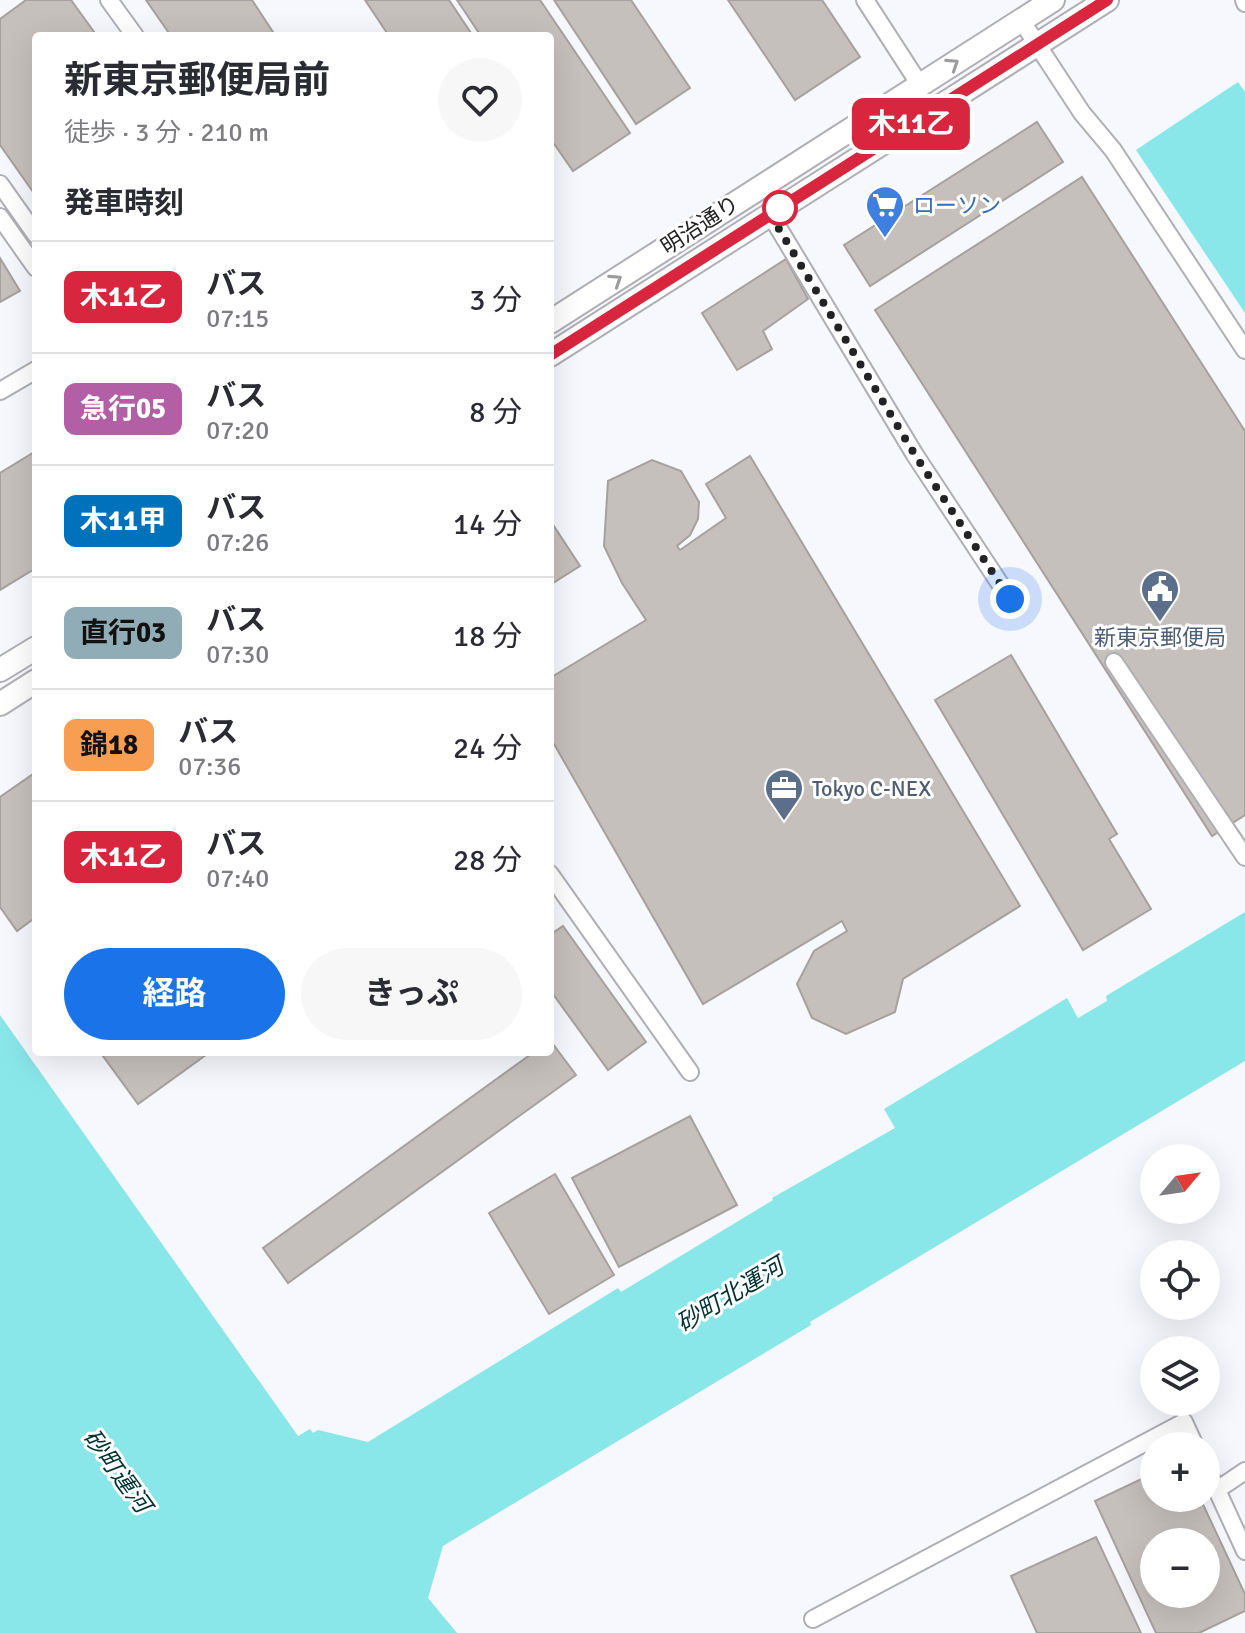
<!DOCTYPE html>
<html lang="ja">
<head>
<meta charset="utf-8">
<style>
	body { margin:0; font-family:Signika,"Noto Sans JP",sans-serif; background:#f7f7f7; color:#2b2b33; height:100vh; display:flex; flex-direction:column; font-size:30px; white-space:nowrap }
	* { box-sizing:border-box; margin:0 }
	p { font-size:26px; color:#7c7c81 }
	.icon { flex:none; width:44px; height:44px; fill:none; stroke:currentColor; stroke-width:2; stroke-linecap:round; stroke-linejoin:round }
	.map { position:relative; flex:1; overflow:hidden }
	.sheet { position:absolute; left:32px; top:32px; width:522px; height:1024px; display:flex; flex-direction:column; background:#fff; border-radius:8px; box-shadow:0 8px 32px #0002 }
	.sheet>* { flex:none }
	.badge { padding:0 16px; border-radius:12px; font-size:28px; line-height:52px }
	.needle { width:52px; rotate:61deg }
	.buttons { position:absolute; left:1140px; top:1144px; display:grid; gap:16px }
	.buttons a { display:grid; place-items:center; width:80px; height:80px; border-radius:50%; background:#fff; box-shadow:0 8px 32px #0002; font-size:40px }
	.you { position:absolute; width:40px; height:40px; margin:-20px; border:6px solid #fff; border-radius:50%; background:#1a73e8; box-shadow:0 0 0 12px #1a73e833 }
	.map>.badge { position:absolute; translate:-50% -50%; box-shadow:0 0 0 4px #fff }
	h2 { padding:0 32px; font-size:30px; line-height:72px }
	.round { display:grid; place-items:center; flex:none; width:84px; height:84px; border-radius:42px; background:#f7f7f7 }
	.headline { display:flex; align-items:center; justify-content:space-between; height:136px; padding:0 32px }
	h1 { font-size:38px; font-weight:700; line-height:60px }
	.primary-button { display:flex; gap:16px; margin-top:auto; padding:16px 32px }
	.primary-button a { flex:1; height:92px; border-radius:48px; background:#1a73e8; color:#fff; font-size:32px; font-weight:700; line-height:92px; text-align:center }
	.primary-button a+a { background:#f7f7f7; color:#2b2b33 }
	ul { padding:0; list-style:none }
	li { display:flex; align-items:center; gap:24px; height:112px; padding:0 32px; border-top:2px solid #e1e1e2 }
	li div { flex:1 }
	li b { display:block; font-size:30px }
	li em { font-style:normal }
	li .badge { min-width:88px; font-weight:700; text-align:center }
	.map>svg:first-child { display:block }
	.water { fill:#89e6e9 }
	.building { fill:#c6c0bc; stroke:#a7a19e; stroke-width:2; fill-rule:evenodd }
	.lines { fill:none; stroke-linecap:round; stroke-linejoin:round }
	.minor-casing { stroke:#b0afb5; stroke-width:20 }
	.major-casing { stroke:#b0afb5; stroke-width:26 }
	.minor { stroke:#fff; stroke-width:16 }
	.major { stroke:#fff; stroke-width:22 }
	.oneway { stroke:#9c9c9d }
	.line-casing { stroke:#fff; stroke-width:18 }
	.line { stroke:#d7263d; stroke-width:12 }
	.walk { stroke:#232325; stroke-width:8; stroke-dasharray:0 14.4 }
	.stop-dot { fill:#fff; stroke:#d7263d; stroke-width:4 }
	.labels { text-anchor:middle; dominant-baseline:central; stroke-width:6; stroke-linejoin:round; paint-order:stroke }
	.shop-label { font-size:22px; fill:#366cbe; stroke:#fff; text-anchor:start }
	.street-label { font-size:22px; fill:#232325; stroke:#fff }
	.service-label { font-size:22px; fill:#4e5e75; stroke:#fff }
	.water-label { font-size:24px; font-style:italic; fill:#023234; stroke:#fff }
</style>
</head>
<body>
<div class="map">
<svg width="1245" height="1633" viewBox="0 0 1245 1633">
	<rect width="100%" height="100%" fill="#f7f7fe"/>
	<g class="water">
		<path d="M1238 82 1245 92V313L1136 150Z"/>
		<path d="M1245 912V1061L810 1322 811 1325 443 1546 428 1598 457 1633H0V1015L298 1436 310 1429 313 1433 318 1430 368 1442 618 1288 621 1292 773 1200 772 1198 895 1128 884 1109 1067 998 1078 1018 1107 1001 1106 996Z"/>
	</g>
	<g class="building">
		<path d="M26 0H71L97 36H36V196L0 145V19Z"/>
		<path d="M146 0H252L273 32 267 36H171Z"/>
		<path d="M365 0H449L473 36H389Z"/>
		<path d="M457 0H540L630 133 573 171 550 138V36H481Z"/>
		<path d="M554 0H631L690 88 636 124Z"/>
		<path d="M728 0H822L860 57 795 100Z"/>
		<path d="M1037 122 1063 162 870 286 844 245Z"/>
		<path d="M1082 177 1245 431V815L1212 836 875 310Z"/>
		<path d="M0 258 20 291 0 302Z"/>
		<path d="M786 259 808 299 763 331 772 349 737 370 702 313Z"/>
		<path d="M36 451V568L0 590V473Z"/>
		<path d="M750 456 1020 906 903 979 895 1012 846 1034 812 1018 797 984 814 951 847 931 842 921 703 1004 550 737V678L646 620 622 583 604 546 608 481 652 460 681 471 699 502 698 519 690 535 677 546 680 550 726 518 706 484Z"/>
		<path d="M550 520 580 566 550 585Z"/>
		<path d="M1011 655 1117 834 1109 839 1151 909 1083 950 935 700Z"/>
		<path d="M36 772V917L17 931 0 907V797Z"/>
		<path d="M563 926 646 1042 608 1070 550 990V935Z"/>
		<path d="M550 1040 576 1075 288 1283 263 1248 534 1052H550Z"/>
		<path d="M100 1052H210L138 1104Z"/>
		<path d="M690 1116 737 1205 619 1267 572 1178Z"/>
		<path d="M555 1174 614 1275 549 1314 489 1213Z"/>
		<path d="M1154 1473V1498H1200L1245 1594V1611L1199 1633H1156L1095 1501ZM1154 1542H1206V1594H1154Z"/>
		<path d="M1096 1537 1141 1633H1037L1011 1576Z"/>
	</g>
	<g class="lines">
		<g class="minor-casing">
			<g id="minor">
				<path d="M109 0 135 36"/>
				<path d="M865 0 920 85"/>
				<path d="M1244 0 1245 3"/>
				<path d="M1021 20 1082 113 1113 150 1245 350"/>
				<path d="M0 184 36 235"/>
				<path d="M770 214 915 455 1010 599"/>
				<path d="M0 217 36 268"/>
				<path d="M0 391 36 370"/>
				<path d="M1114 662 1245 857"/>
				<path d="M550 874 690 1072"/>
				<path d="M1206 1468 1217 1490 1245 1471"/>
				<path d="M1217 1490 1245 1551"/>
				<path d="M813 1619 1184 1422 1195 1446"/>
			</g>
		</g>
		<g class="major-casing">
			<g id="major">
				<path d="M550 322 1053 0"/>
				<path d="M550 355 1107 0"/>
				<path d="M0 670 36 648"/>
				<path d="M0 704 36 681"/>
			</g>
		</g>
		<use href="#minor" class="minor"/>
		<use href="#major" class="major"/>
	</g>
	<defs><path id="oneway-chevron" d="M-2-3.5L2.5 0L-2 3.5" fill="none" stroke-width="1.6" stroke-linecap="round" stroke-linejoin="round" transform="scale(2)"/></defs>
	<g class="oneway">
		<use href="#oneway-chevron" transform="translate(953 64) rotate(-33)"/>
		<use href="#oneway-chevron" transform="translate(616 280) rotate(-33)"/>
	</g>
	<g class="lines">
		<g class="line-casing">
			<path id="line" d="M550 355 1107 0"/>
		</g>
		<use href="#line" class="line"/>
		<path class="walk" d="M780 208 770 214 915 455 1010 599"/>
	</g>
	<defs>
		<g id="supermarket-pin" transform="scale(2)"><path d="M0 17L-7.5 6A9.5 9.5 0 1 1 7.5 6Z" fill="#3f7fe0" stroke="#fff"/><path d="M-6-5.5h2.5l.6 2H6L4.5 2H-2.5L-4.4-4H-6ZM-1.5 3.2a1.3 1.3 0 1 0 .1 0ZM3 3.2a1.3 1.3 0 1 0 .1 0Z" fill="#fff"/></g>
		<g id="civic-pin" transform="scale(2)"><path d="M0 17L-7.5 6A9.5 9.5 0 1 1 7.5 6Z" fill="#5c6f8a" stroke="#fff"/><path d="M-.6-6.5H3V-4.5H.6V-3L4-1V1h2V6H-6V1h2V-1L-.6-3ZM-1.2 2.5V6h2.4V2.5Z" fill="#fff"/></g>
		<g id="office-pin" transform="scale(2)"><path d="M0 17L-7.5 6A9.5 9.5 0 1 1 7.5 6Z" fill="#5c6f8a" stroke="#fff"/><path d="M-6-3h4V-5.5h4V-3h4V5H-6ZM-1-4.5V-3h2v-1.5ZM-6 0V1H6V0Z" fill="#fff"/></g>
	</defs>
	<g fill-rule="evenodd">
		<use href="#supermarket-pin" x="885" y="205"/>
		<use href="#civic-pin" x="1160" y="589"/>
		<use href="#office-pin" x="784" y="788"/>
	</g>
	<circle class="stop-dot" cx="780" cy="208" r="16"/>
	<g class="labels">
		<g class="shop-label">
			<text x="913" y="205">ローソン</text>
		</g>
		<g class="street-label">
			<text transform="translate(700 225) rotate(-33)">明治通り</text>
		</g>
		<g class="service-label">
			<text x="1160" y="637">新東京郵便局</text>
			<text x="812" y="788" text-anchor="start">Tokyo C-NEX</text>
		</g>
		<g class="water-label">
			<text transform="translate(730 1295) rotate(-31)">砂町北運河</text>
			<text transform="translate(117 1471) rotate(54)">砂町運河</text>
		</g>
	</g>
</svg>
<div class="buttons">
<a><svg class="needle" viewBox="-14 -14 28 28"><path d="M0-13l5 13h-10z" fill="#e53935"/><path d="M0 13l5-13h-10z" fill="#7c7c81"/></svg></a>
<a><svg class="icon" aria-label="locate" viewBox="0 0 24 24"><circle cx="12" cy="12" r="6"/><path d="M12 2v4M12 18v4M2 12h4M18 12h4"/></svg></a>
<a><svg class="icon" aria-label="layers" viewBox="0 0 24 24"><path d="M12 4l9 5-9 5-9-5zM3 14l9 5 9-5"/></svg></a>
<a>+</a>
<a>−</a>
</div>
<div class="you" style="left:1010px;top:599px"></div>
<b class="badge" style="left:911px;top:124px;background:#d7263d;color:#fff">木11乙</b>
<section class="sheet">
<div class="headline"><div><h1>新東京郵便局前</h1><p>徒歩 · 3 分 · 210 m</p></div><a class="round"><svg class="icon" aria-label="heart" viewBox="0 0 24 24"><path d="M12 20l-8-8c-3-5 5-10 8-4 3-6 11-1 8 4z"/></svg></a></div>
<h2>発車時刻</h2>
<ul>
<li><span class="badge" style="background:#d7263d;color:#fff">木11乙</span><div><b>バス</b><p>07:15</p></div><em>3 分</em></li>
<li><span class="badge" style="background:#b35fa6;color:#fff">急行05</span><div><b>バス</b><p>07:20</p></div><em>8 分</em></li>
<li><span class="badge" style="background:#0072bc;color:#fff">木11甲</span><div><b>バス</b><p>07:26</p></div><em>14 分</em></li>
<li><span class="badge" style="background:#90acb6;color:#111">直行03</span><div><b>バス</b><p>07:30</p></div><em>18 分</em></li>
<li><span class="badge" style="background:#f89e53;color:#111">錦18</span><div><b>バス</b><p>07:36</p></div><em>24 分</em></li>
<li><span class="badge" style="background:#d7263d;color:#fff">木11乙</span><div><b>バス</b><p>07:40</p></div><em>28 分</em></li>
</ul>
<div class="primary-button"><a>経路</a><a>きっぷ</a></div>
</section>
</div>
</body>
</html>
